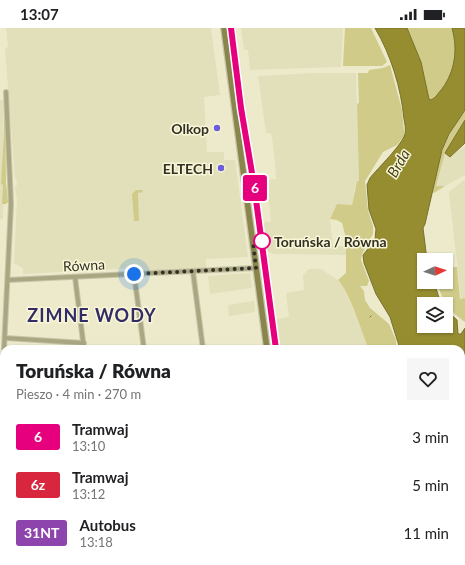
<!DOCTYPE html>
<html lang="pl">
<head>
<meta charset="utf-8">
<style>
	body { margin:0; font-family:Lato,sans-serif; background:#f6f6f6; color:#202124; height:100vh; display:flex; flex-direction:column; font-size:15px; white-space:nowrap }
	* { box-sizing:border-box; margin:0 }
	p { font-size:13px; color:#757577 }
	.icon { flex:none; width:22px; height:22px; fill:none; stroke:currentColor; stroke-width:2; stroke-linecap:round; stroke-linejoin:round }
	.map { position:relative; flex:1; overflow:hidden }
	.panel { position:absolute; left:0px; top:317px; width:465px; height:220px; display:flex; flex-direction:column; background:#fff; border-radius:12px 12px 0 0; box-shadow:0 1px 3px #0004 }
	.panel>* { flex:none }
	.badge { padding:0 8px; border-radius:3px; font-size:14px; line-height:26px }
	.needle { width:26px; rotate:86deg }
	.tools { position:absolute; left:417px; top:225px; display:grid; gap:8px }
	.tools a { display:grid; place-items:center; width:36px; height:36px; border-radius:0px; background:#fff; box-shadow:0 1px 3px #0004; font-size:20px }
	.you { position:absolute; width:20px; height:20px; margin:-10px; border:3px solid #fff; border-radius:50%; background:#1a73e8; box-shadow:0 0 0 6px #1a73e833 }
	.map>.badge { position:absolute; translate:-50% -50%; box-shadow:0 0 0 2px #fff }
	.round { display:grid; place-items:center; flex:none; width:42px; height:42px; border-radius:0px; background:#f6f6f6 }
	.summary { display:flex; align-items:center; justify-content:space-between; height:68px; padding:0 16px }
	h1 { font-size:19px; font-weight:800; line-height:30px }
	ul { padding:0; list-style:none }
	li { display:flex; align-items:center; gap:12px; height:48px; padding:0 16px }
	li div { flex:1 }
	li b { display:block; font-size:15px }
	li em { font-style:normal }
	li .badge { min-width:44px; font-weight:700; text-align:center }
	.status { display:flex; justify-content:space-between; align-items:center; height:28px; padding:0 20px; background:#fff; direction:ltr }
	.status svg { height:11px; fill:currentColor }
	.map>svg:first-child { display:block }
	.built { fill:#e2e0ba }
	.green { fill:#d0cb88 }
	.water { fill:#968d30; stroke:#78712d }
	.lines { fill:none; stroke-linecap:round; stroke-linejoin:round }
	.stream { stroke:#78712d; stroke-width:1 }
	.street-casing { stroke:#c7c5aa; stroke-width:6 }
	.secondary-casing { stroke:#c7c5aa; stroke-width:8 }
	.street { stroke:#a9a681; stroke-width:4 }
	.secondary { stroke:#8a854d; stroke-width:5.5 }
	.line-casing { stroke:#fff; stroke-width:9 }
	.line { stroke:#e6007e; stroke-width:6 }
	.walk { stroke:#323125; stroke-width:4; stroke-dasharray:0 7.2 }
	.poi-dot { fill:#6c5fd9; stroke:#faf7d8; stroke-width:1.5 }
	.stop-dot { fill:#fff; stroke:#e6007e; stroke-width:2 }
	.labels { text-anchor:middle; dominant-baseline:central; stroke-width:3; stroke-linejoin:round; paint-order:stroke }
	.poi-label { font-size:14px; font-weight:bold; fill:#323125; stroke:#faf7d8; text-anchor:end }
	.stop-label { font-size:14px; font-weight:bold; fill:#323125; stroke:#faf7d8; text-anchor:start }
	.street-label { font-size:14px; fill:#323125; stroke:#faf7d8 }
	.water-label { font-size:15px; font-style:italic; fill:#46431c; stroke:#faf7d8 }
	.district-label { font-size:18px; font-weight:bold; letter-spacing:1px; fill:#322c67; stroke:#faf7d8 }
</style>
</head>
<body>
<div class="status"><b>13:07</b><svg viewBox="0 0 49 12"><path d="M0 12V9h3v3zM5 12V6h3v6zM10 12V3h3v9zM15 12V0h3v12zM26 1h20v11H26zM47 4h2v5h-2z"/></svg></div>
<div class="map">
<svg width="465" height="537" viewBox="0 0 465 537">
	<rect width="100%" height="100%" fill="#eceacb"/>
	<g class="built">
		<path d="M6 0H211L220 67 204 69 207 124H224V132H235L248 229 206 231V240L136 243V240L23 246V240L14 235 17 172 15 159 17 157 16 150H15L5 20 8 19Z"/>
		<path d="M241 0H343L341 39 250 42 248 22H244Z"/>
		<path d="M316 45H356L359 153H357L354 162 352 177 337 176 330 191 333 218H347V227L274 226 266 223 263 198 265 194H271L267 152 276 151 275 135 272 108 270 105H266L258 48Z"/>
		<path d="M0 72H3L4 77 2 151 4 156 3 191H0Z"/>
		<path d="M465 118V147L445 158H436L445 125 450 129Z"/>
		<path d="M465 152V270L461 271 449 164 460 155Z"/>
		<path d="M309 241H321L342 255 369 321H281L277 291 289 289 286 265 304 262 303 247Z"/>
		<path d="M250 245 252 260 210 266 208 248Z"/>
		<path d="M254 273 255 284 229 288 228 277Z"/>
		<path d="M4 380V533H279V537H0V408Z"/>
		<path d="M461 510 465 515V537H412L413 533H461Z"/>
	</g>
	<g class="green">
		<path d="M345 0H371L387 34 382 38H343Z"/>
		<path d="M407 0H452C458 22 455 43 442 61 438 66 435 70 431 73L429 71 421 34Z"/>
		<path d="M390 37 402 82 404 103V108L397 117 383 124 365 153 368 183 373 198V206L362 226 361 232 369 253 367 258H360L364 263 365 272 370 280 389 296 396 312V321H369C362 306 349 262 338 252L346 245V210L342 195 337 192 330 191 337 176 352 177 357 153H359L357 76 359 75 358 45H368L369 42 383 40Z"/>
		<path d="M4 77 5 80 6 155 8 174 6 176H2L3 157 1 156 4 102Z"/>
		<path d="M465 82V92L445 125 436 158H445L434 165 432 164C437 133 446 107 465 82Z"/>
		<path d="M136 162H142L143 164 138 165 139 193H134L132 166Z"/>
		<path d="M446 239H457L460 271 465 270V294C449 283 442 272 437 254H446Z"/>
		<path d="M307 533H386L379 537H307Z"/>
	</g>
	<g class="water">
		<path d="M375 0H407L421 34 429 71 431 72C436 70 438 65 442 61 455 43 458 22 452 0H465V82L449 106 442 122 425 196 423 200 427 232H424V254H434L441 276H424V298H446V282L457 292 458 306H461L465 300V495L461 486V321H400L390 289 376 266 364 235 363 227 375 212 376 201 369 182 367 157 370 150C378 140 402 117 405 106 406 101 405 96 404 91 401 60 391 27 375 0Z"/>
		<path d="M465 92V115L450 129 445 125Z"/>
	</g>
	<g class="lines">
		<path class="stream" d="M370 289 371 288"/>
		<g class="street-casing">
			<g id="street">
				<path d="M193 244 203 321"/>
				<path d="M134 246 144 321"/>
				<path d="M75 249 84 321"/>
				<path d="M8 252 256 240"/>
				<path d="M5 310 84 315"/>
				<path d="M4 321 11 176 6 64"/>
				<path d="M0 383 4 325"/>
			</g>
		</g>
		<g class="secondary-casing">
			<g id="secondary">
				<path d="M224 0 267 321"/>
				<path d="M296 533V537"/>
			</g>
		</g>
		<use href="#street" class="street"/>
		<use href="#secondary" class="secondary"/>
	</g>
	<g class="lines">
		<g class="line-casing">
			<path id="line" d="M231 0 241 80 254 157 276 321"/>
		</g>
		<use href="#line" class="line"/>
		<path class="walk" d="M134 246 256 240 253 214 262 213"/>
	</g>
	<g class="poi-dot">
		<circle cx="217" cy="100" r="4"/>
		<circle cx="221" cy="140" r="4"/>
	</g>
	<circle class="stop-dot" cx="262" cy="213" r="8"/>
	<g class="labels">
		<g class="poi-label">
			<text x="209" y="100">Olkop</text>
			<text x="213" y="140">ELTECH</text>
		</g>
		<g class="stop-label">
			<text x="274" y="213">Toruńska / Równa</text>
		</g>
		<g class="street-label">
			<text transform="translate(84 237) rotate(-3)">Równa</text>
		</g>
		<g class="water-label">
			<text transform="translate(398 135) rotate(-60)">Brda</text>
		</g>
		<g class="district-label">
			<text x="92" y="287">ZIMNE WODY</text>
		</g>
	</g>
</svg>
<div class="tools">
<a><svg class="needle" viewBox="-14 -14 28 28"><path d="M0-13l5 13h-10z" fill="#e53935"/><path d="M0 13l5-13h-10z" fill="#757577"/></svg></a>
<a><svg class="icon" aria-label="layers" viewBox="0 0 24 24"><path d="M12 4l9 5-9 5-9-5zM3 14l9 5 9-5"/></svg></a>
</div>
<div class="you" style="left:134px;top:246px"></div>
<b class="badge" style="left:255px;top:160px;background:#e6007e;color:#fff">6</b>
<section class="panel">
<div class="summary"><div><h1>Toruńska / Równa</h1><p>Pieszo · 4 min · 270 m</p></div><a class="round"><svg class="icon" aria-label="heart" viewBox="0 0 24 24"><path d="M12 20l-8-8c-3-5 5-10 8-4 3-6 11-1 8 4z"/></svg></a></div>
<ul>
<li><span class="badge" style="background:#e6007e;color:#fff">6</span><div><b>Tramwaj</b><p>13:10</p></div><em>3 min</em></li>
<li><span class="badge" style="background:#d7263d;color:#fff">6z</span><div><b>Tramwaj</b><p>13:12</p></div><em>5 min</em></li>
<li><span class="badge" style="background:#8e44ad;color:#fff">31NT</span><div><b>Autobus</b><p>13:18</p></div><em>11 min</em></li>
</ul>
</section>
</div>
</body>
</html>
